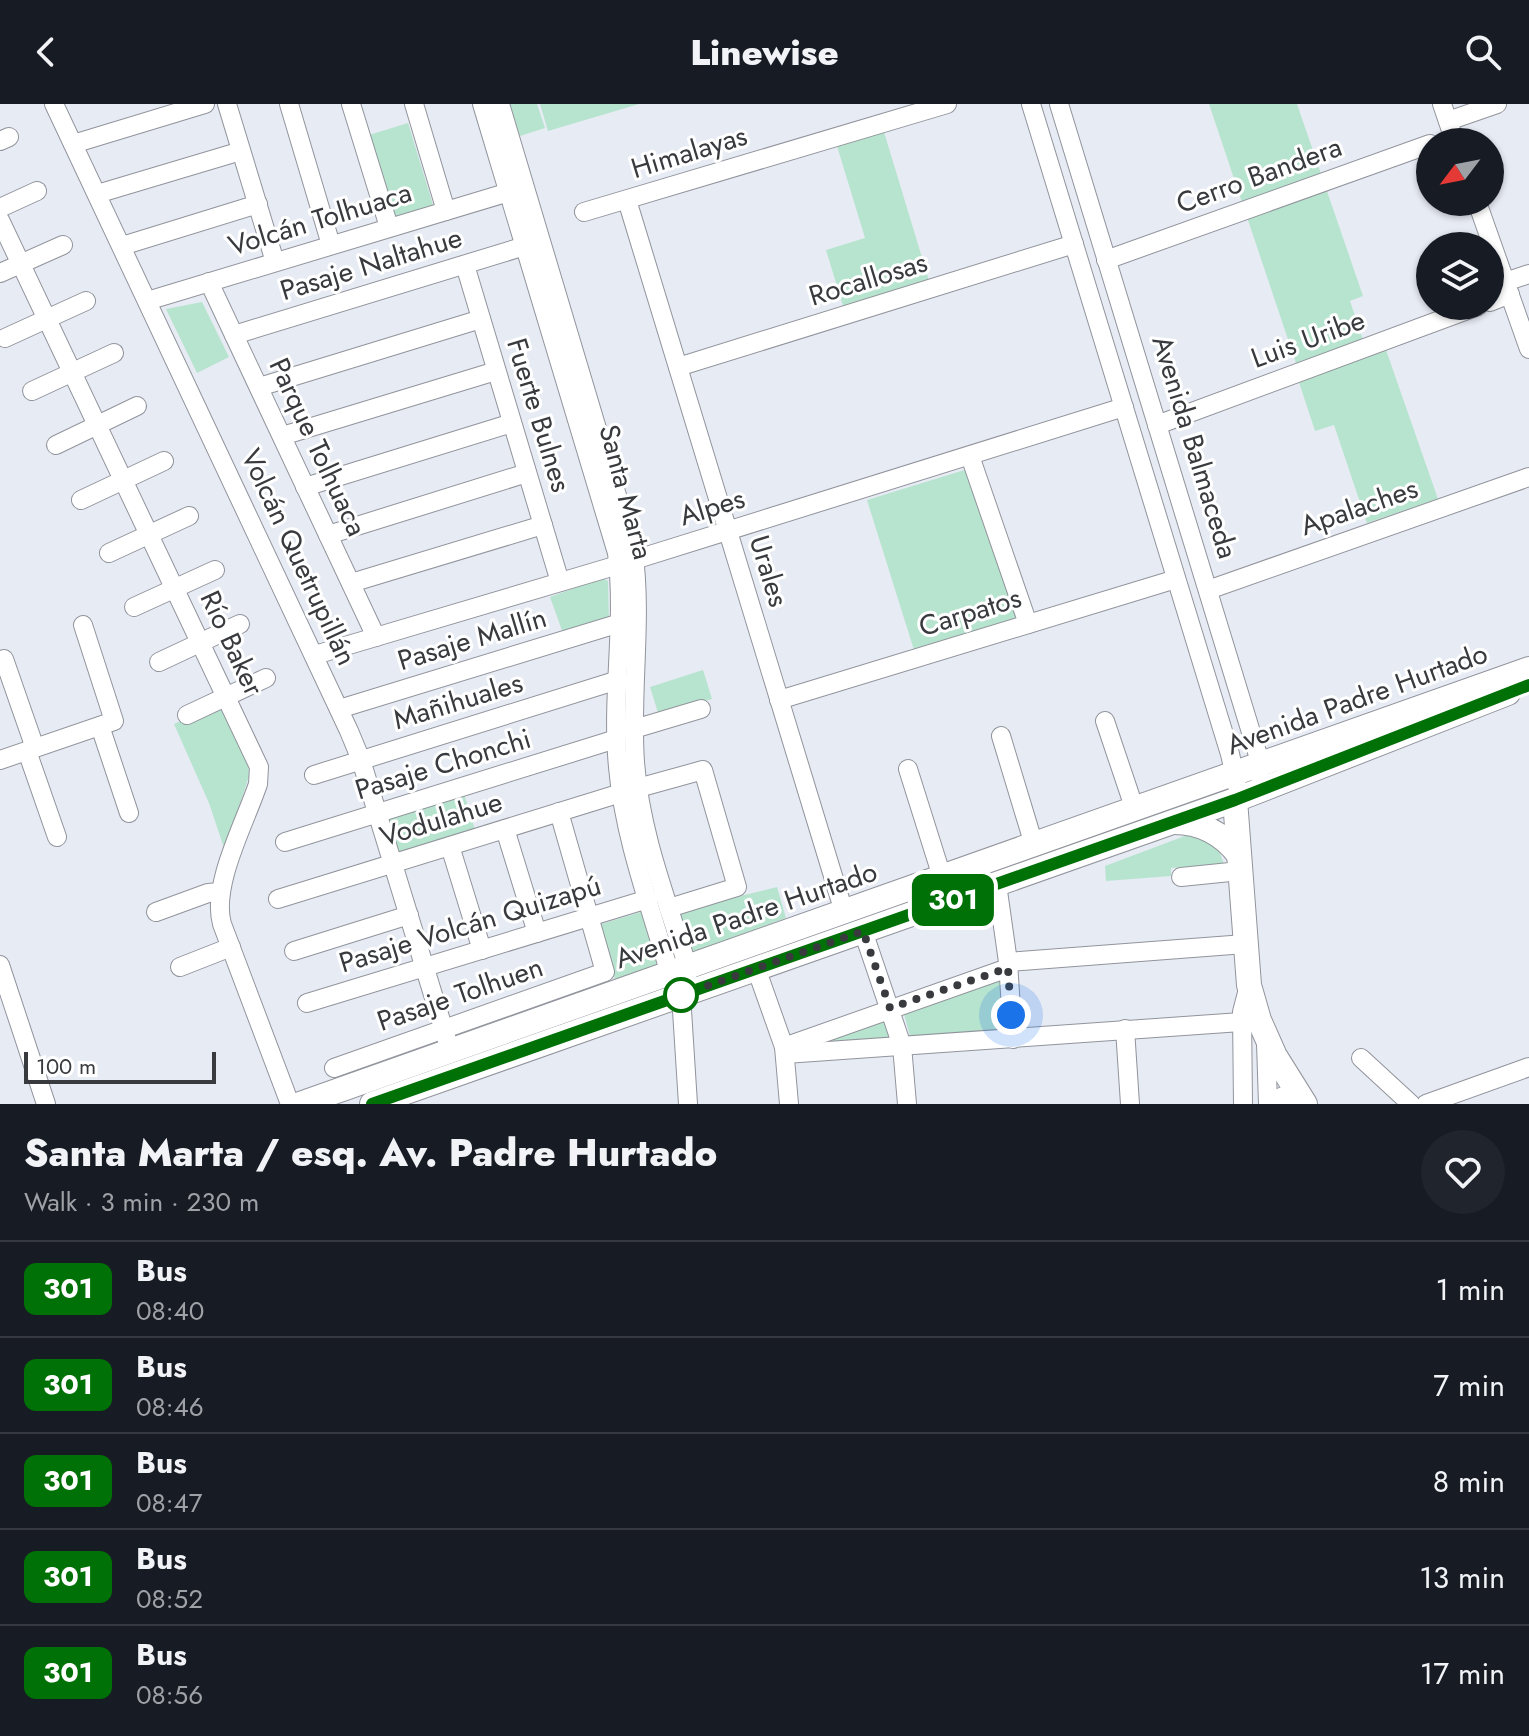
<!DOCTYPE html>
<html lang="en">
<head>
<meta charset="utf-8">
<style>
	body { margin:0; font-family:Jost,sans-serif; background:#20242c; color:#f1f3f6; height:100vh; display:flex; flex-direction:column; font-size:30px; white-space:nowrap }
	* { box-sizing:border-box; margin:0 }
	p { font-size:26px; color:#9ea1a6 }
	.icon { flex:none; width:44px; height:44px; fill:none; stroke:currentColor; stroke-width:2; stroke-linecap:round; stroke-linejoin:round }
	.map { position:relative; height:1000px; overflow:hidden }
	.details { display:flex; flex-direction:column; background:#171b24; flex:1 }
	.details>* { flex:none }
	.badge { padding:0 16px; border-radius:12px; font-size:28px; line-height:52px }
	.needle { width:52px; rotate:238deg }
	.buttons { position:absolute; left:1416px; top:24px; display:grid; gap:16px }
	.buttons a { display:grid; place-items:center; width:88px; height:88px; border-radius:50%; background:#171b24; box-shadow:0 2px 6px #0004; font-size:40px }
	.scale { position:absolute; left:24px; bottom:20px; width:192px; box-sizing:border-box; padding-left:8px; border:4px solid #393a3e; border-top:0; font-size:22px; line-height:28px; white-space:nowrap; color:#393a3e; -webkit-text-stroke:6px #fff; paint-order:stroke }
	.you { position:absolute; width:40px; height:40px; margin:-20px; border:6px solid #fff; border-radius:50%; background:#1a73e8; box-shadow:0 0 0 12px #1a73e833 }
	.map>.badge { position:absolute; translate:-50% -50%; box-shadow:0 0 0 4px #fff }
	.round { display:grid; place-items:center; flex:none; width:84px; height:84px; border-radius:42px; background:#20242c }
	.overview { display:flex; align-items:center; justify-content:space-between; height:136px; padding:0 24px }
	h1 { font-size:38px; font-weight:800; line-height:60px }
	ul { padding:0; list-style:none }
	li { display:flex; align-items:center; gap:24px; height:96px; padding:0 24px; border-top:2px solid #363941 }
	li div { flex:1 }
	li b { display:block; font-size:30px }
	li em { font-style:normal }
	li .badge { min-width:88px; font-weight:700; text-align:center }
	header { display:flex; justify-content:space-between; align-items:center; height:104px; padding:0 24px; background:#171b24; font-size:36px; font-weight:800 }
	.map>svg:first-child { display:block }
	.green { fill:#b7e4ce }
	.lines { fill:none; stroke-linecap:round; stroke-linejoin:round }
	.minor-casing { stroke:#91949c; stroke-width:20 }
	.major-casing { stroke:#91949c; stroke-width:26 }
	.minor { stroke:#fff; stroke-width:18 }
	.major { stroke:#fff; stroke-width:24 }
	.line-casing { stroke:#fff; stroke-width:18 }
	.line { stroke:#007106; stroke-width:12 }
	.walk { stroke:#393a3e; stroke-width:8; stroke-dasharray:0 14.4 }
	.stop-dot { fill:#fff; stroke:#007106; stroke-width:4 }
	.labels { text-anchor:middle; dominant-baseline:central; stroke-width:6; stroke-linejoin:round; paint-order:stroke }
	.street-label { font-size:28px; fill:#393a3e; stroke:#fff }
</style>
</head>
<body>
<header><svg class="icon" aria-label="back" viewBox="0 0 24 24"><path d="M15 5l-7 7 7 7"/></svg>Linewise<svg class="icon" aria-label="search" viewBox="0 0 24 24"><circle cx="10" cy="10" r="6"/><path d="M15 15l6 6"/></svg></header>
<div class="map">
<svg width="1529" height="1000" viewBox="0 0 1529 1000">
	<rect width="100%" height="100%" fill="#e7ebf4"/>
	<g class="green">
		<path d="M510 0H537L545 24 520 32Z"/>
		<path d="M540 0H639L548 27Z"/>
		<path d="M1209 0H1297L1363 192 1350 197 1368 251 1386 246 1438 395 1367 419 1334 321 1315 327 1295 266 1298 265Z"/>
		<path d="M408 19 433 101 394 113 369 31Z"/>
		<path d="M884 28 930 180 844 205 826 146 865 134 837 42Z"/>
		<path d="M202 198 229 253 197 269 166 205Z"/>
		<path d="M971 364 1018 514 914 546 867 396Z"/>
		<path d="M602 474 608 477 609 518 564 532 550 493Z"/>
		<path d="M703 566 712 595 659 612 650 583Z"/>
		<path d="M220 600 248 656 249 672 225 747 209 699 174 620Z"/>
		<path d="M463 686 475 726 398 750 385 709Z"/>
		<path d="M1190 730 1217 741 1224 760 1171 764V772L1106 777 1105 762Z"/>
		<path d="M777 783 786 814 693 848 679 807Z"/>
		<path d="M641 808 657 861 615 875 598 821Z"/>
		<path d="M1003 872 1014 929 911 936 904 910Z"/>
		<path d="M884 915 891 937 810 941Z"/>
	</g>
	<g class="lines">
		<g class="minor-casing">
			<g id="minor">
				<path d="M54 0 349 627 361 656 450 946"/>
				<path d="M227 0 275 158"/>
				<path d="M289 0 331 141"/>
				<path d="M351 0 389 123"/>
				<path d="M414 0 446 107"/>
				<path d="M482 0 617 449C626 520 611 592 618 663 624 733 650 802 670 870L681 891 688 1000"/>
				<path d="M500 0 633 445C643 515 630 587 635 658 640 729 667 796 688 864L687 874"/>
				<path d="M1031 0 1230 650 1237 682"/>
				<path d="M1059 0 1261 661 1258 670"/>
				<path d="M1442 0 1455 38"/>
				<path d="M1448 17 1497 0"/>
				<path d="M0 37 9 33"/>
				<path d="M73 40 205 0"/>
				<path d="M97 90 241 47"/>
				<path d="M627 96 844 808"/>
				<path d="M1477 98 1529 245"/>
				<path d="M0 104 37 87"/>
				<path d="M584 108 947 0"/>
				<path d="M0 116 259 663 258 680C245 719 211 781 222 820L290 1000"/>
				<path d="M122 142 258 100"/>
				<path d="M1106 156 1430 40"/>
				<path d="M465 161 560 478"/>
				<path d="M0 169 63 141"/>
				<path d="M209 178 376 533"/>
				<path d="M1505 178 1529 170"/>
				<path d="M147 197 509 88"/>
				<path d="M1490 198 1510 190"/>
				<path d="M234 231 525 142"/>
				<path d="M5 234 86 197"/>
				<path d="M678 263 1074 140"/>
				<path d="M259 283 481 215"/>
				<path d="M32 287 114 249"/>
				<path d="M1157 321 1478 202"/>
				<path d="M282 332 496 267"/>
				<path d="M56 341 137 302"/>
				<path d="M970 352 1028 520"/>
				<path d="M305 383 512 319"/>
				<path d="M81 396 164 357"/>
				<path d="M328 431 527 369"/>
				<path d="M109 449 189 412"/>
				<path d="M351 479 543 421"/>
				<path d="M1208 486 1529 373"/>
				<path d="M134 503 215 466"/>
				<path d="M315 551 618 461 1124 303"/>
				<path d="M4 555 35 644"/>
				<path d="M159 558 240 520"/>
				<path d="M779 596 1176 475"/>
				<path d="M339 605 620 519"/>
				<path d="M187 611 266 574"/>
				<path d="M1105 617 1135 706"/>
				<path d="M100 622 129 709"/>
				<path d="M634 625 701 605"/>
				<path d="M1001 632 1034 741"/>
				<path d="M27 647 57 733"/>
				<path d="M0 656 114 617 83 521"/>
				<path d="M908 665 942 773"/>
				<path d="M314 671 618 576"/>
				<path d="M638 684 703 666 737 783 669 804"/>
				<path d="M505 725 537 829"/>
				<path d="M285 738 616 635"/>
				<path d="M450 742 482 846"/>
				<path d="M1181 773 1240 767"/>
				<path d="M997 780 1008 858 1013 935"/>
				<path d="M278 795 621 689"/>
				<path d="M156 808 208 789 220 788"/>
				<path d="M863 827 902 942 907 1000"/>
				<path d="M294 847 409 811"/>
				<path d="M1008 858 1245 840"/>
				<path d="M0 861 46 1000"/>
				<path d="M180 863 231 843"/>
				<path d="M756 864 784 943 789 1000"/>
				<path d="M307 899 648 795"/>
				<path d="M1125 925 1130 1000"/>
				<path d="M1266 939 1268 1000"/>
				<path d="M784 943 1008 864"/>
				<path d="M785 950 1241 918"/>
				<path d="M1361 954 1411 1000"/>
				<path d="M334 964 605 868 559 708"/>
				<path d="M1243 1000 1242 908 1249 881"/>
				<path d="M1426 1000 1529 963"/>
			</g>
		</g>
		<g class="major-casing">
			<g id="major">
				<path d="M1235 696 1249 881 1259 916 1275 952 1305 1000"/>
				<path d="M1174 718C1201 718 1223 730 1239 751"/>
				<path d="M300 1000 1529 565"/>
				<path d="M372 1000 1235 696 1508 589"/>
				<path d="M1273 1000 1284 995H1301"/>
			</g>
		</g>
		<use href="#minor" class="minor"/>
		<use href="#major" class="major"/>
	</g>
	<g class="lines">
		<g class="line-casing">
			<path id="line" d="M372 1000 1235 696 1529 581"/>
		</g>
		<use href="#line" class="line"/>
		<path class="walk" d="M681 891 863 827 890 904 1008 864 1011 911"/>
	</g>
	<circle class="stop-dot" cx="681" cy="891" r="16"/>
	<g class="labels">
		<g class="street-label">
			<text transform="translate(689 48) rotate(-17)">Himalayas</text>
			<text transform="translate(1259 71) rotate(-20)">Cerro Bandera</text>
			<text transform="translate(320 115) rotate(-17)">Volcán Tolhuaca</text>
			<text transform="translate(371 160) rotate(-17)">Pasaje Naltahue</text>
			<text transform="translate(868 175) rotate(-17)">Rocallosas</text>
			<text transform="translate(1308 235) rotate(-20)">Luis Uribe</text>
			<text transform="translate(539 311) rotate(73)">Fuerte Bulnes</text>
			<text transform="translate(318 343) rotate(65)">Parque Tolhuaca</text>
			<text transform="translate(1195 343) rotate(73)">Avenida Balmaceda</text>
			<text transform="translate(626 388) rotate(75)">Santa Marta</text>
			<text transform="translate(712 403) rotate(-17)">Alpes</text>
			<text transform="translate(1359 403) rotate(-19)">Apalaches</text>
			<text transform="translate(299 453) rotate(65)">Volcán Quetrupillán</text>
			<text transform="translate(769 467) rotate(73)">Urales</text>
			<text transform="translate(970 508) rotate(-17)">Carpatos</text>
			<text transform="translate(472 535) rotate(-17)">Pasaje Mallín</text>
			<text transform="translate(232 539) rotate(65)">Río Baker</text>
			<text transform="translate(1357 595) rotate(-20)">Avenida Padre Hurtado</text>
			<text transform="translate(458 597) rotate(-17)">Mañihuales</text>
			<text transform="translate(443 660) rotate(-17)">Pasaje Chonchi</text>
			<text transform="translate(441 715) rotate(-17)">Vodulahue</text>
			<text transform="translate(746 811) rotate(-19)">Avenida Padre Hurtado</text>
			<text transform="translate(470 820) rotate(-17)">Pasaje Volcán Quizapú</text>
			<text transform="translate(460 890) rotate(-19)">Pasaje Tolhuen</text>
		</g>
	</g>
</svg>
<div class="buttons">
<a><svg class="needle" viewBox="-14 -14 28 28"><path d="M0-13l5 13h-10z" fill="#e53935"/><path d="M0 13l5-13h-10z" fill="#9ea1a6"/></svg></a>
<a><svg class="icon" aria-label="layers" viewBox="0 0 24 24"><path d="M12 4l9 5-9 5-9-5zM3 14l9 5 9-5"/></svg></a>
</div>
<div class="scale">100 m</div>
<div class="you" style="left:1011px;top:911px"></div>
<b class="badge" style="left:953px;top:796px;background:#007106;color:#fff">301</b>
</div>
<section class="details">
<div class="overview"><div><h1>Santa Marta / esq. Av. Padre Hurtado</h1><p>Walk · 3 min · 230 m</p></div><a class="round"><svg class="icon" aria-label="heart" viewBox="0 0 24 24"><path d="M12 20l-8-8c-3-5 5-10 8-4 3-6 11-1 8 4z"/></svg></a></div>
<ul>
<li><span class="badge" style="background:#007106;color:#fff">301</span><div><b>Bus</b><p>08:40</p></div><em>1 min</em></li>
<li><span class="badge" style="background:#007106;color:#fff">301</span><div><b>Bus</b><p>08:46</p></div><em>7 min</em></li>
<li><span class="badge" style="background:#007106;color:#fff">301</span><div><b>Bus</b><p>08:47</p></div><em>8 min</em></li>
<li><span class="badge" style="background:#007106;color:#fff">301</span><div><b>Bus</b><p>08:52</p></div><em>13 min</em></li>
<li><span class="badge" style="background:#007106;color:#fff">301</span><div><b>Bus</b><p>08:56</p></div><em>17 min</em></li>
</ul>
</section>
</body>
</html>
